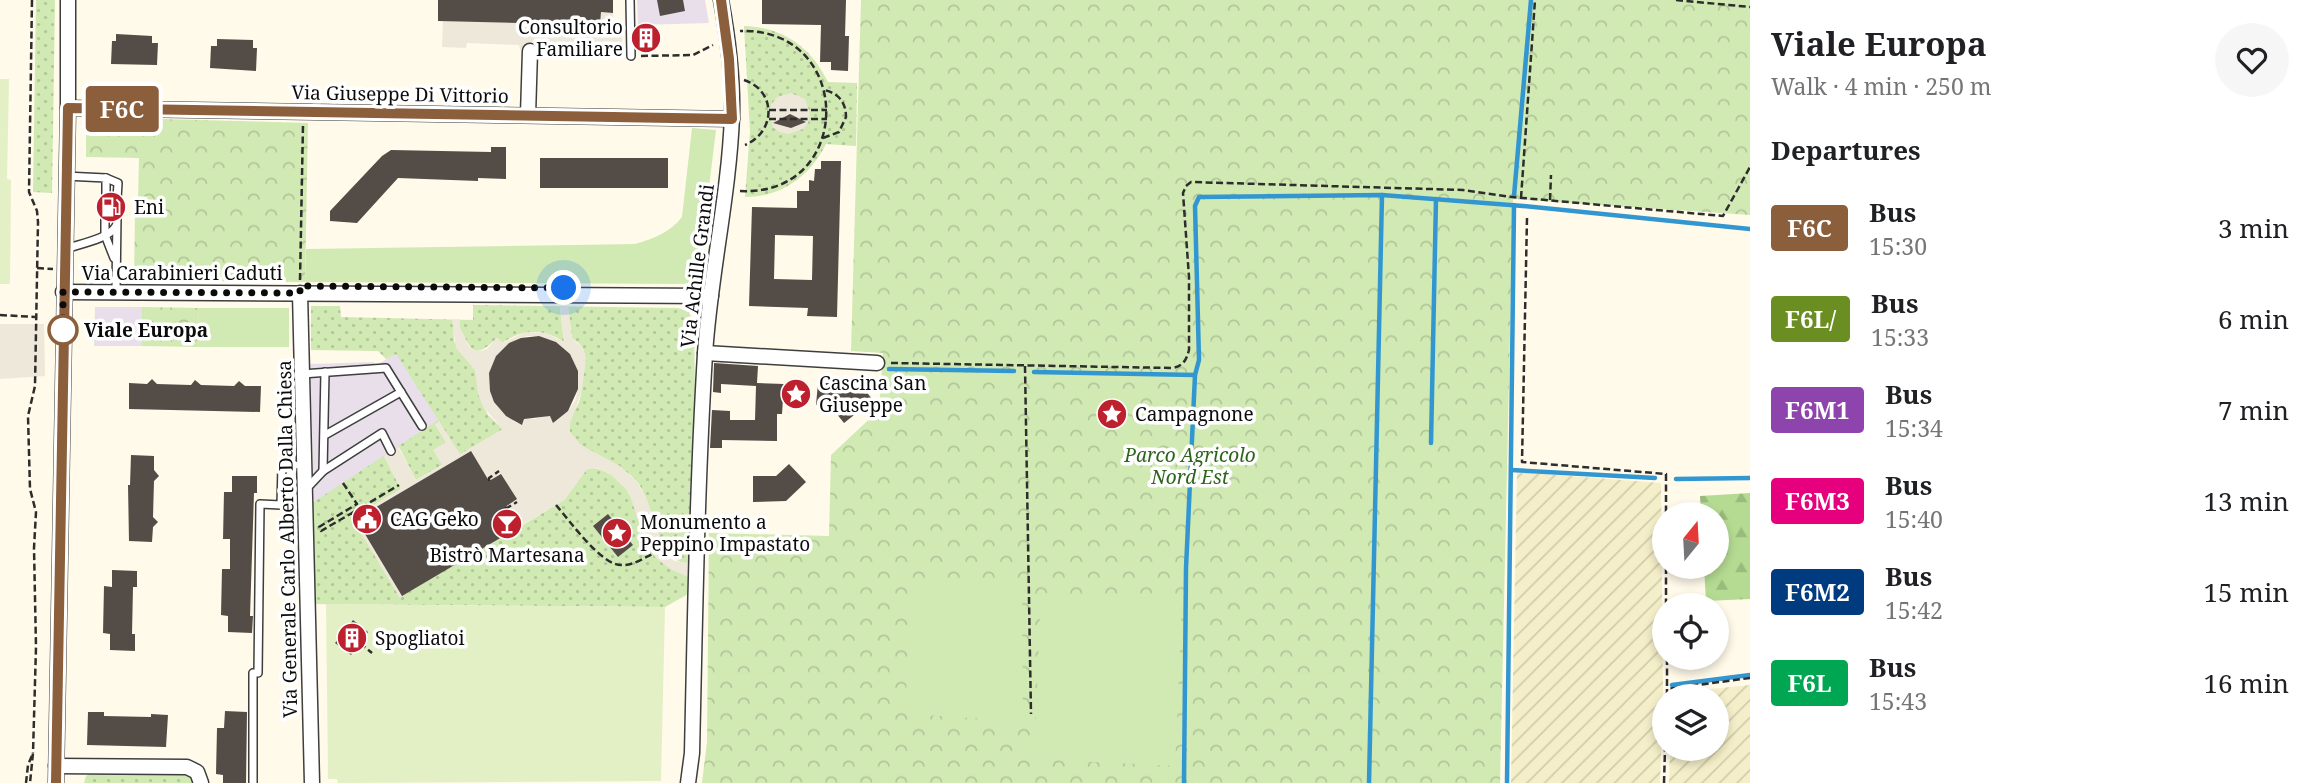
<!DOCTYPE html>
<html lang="en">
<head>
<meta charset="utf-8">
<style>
	body { margin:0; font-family:"Noto Serif",serif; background:#f6f6f6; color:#202124; height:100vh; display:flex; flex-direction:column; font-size:26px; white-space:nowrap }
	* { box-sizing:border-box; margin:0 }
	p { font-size:23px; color:#757577 }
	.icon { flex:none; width:38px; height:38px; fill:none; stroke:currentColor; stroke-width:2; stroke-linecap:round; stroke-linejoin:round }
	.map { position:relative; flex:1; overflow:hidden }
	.drawer { display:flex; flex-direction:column; background:#fff; width:560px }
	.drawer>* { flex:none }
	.badge { padding:0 14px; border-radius:5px; font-size:24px; line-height:46px }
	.needle { width:46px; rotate:18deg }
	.buttons { position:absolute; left:1652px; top:502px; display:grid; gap:14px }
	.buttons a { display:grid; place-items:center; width:77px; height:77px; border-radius:50%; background:#fff; box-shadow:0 4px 10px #0003; font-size:35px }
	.you { position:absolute; width:35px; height:35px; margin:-18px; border:5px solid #fff; border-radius:50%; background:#1a73e8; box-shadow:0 0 0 10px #1a73e833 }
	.map>.badge { position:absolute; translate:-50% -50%; box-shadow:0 0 0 4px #fff }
	h2 { padding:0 21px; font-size:26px; line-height:63px }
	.round { display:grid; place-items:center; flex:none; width:74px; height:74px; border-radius:37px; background:#f6f6f6 }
	.summary { display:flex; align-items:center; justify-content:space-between; height:119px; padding:0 21px }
	h1 { font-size:33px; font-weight:700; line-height:52px }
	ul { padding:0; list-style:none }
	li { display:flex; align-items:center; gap:21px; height:91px; padding:0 21px }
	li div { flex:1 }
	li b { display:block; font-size:26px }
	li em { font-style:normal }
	li .badge { min-width:77px; font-weight:700; text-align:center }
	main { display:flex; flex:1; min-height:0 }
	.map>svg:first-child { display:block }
	.industrial { fill:#e9dfeb }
	.farmland { fill:url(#farmland-furrows) }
	.grass { fill:url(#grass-dots); fill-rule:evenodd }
	.forest { fill:url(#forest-firs) }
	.park { fill:url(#park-crowns) }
	.garden { fill:#d1e9b3 }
	.pitch { fill:#e3f0c5 }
	.plaza { fill:#eee8da; fill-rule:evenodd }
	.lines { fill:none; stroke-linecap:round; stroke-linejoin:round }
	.stream { stroke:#3297d0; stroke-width:4.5 }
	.building { fill:#544c47; fill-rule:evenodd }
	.lane-casing { stroke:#3e3e3e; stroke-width:10 }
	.street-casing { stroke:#3e3e3e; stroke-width:17 }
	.path { stroke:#2d2d2d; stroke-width:2.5; stroke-dasharray:7 3.5; stroke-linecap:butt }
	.lane { stroke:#fff; stroke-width:7 }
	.street { stroke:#fff; stroke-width:14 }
	.line-casing { stroke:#fff; stroke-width:16 }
	.line { stroke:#8b5e3c; stroke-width:10 }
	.walk { stroke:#0b0b0b; stroke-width:7; stroke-dasharray:0 12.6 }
	.stop-dot { fill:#fff; stroke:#8b5e3c; stroke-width:3.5 }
	.labels { text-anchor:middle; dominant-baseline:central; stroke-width:7; stroke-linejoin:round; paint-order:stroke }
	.poi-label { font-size:19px; fill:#0b0b0b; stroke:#fff; text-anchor:start }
	.street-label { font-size:19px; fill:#0b0b0b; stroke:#fff }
	.stop-label { font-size:19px; font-weight:bold; fill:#0b0b0b; stroke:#fff; text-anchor:start }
	.park-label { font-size:19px; font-style:italic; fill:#2d641b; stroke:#fff }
</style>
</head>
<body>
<main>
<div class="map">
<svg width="1750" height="783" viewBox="0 0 1750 783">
	<defs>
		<pattern id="farmland-furrows" width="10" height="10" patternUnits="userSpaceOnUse" patternTransform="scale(1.75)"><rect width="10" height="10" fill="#f5efc9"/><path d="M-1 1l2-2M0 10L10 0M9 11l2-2" fill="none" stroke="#d1ccab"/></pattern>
		<pattern id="grass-dots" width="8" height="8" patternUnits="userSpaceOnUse" patternTransform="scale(1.75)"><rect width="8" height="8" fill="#d1e9b3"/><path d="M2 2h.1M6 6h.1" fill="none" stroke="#b2c699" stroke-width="1.8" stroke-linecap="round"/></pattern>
		<pattern id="forest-firs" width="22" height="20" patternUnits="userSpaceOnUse" patternTransform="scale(1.75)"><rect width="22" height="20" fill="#b5db92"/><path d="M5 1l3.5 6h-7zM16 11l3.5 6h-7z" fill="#9abb7d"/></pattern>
		<pattern id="park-crowns" width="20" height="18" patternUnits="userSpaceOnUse" patternTransform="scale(1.75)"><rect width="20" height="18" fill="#d1e9b3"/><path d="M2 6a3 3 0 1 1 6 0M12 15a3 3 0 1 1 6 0" fill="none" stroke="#b2c699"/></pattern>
	</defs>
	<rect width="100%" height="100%" fill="#fffae9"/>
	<g class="industrial">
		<path d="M637 0H705L709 23 638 25Z"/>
		<path d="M95 307H142V346H94Z"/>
		<path d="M396 353 439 421 314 502 310 364 373 362 377 365Z"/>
	</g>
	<g class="farmland">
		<path d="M1517 472 1661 483 1663 690 1660 783H1511Z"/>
		<path d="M1750 685V783H1669L1670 749H1717V696H1671V693Z"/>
	</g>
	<g class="grass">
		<path d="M36 0H55L52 193 33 192Z"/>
		<path d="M744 26C783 27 811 47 828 82L857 83 856 146 826 144C810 176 782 197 745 197L750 131Z"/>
		<path d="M473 305 678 308 689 312 694 324 695 398 688 594 665 607 310 604 309 505 438 420 396 354 386 359 378 351 311 350V306H340L341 317 473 320ZM568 307 572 338C588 348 586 359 583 375 582 384 582 393 579 402 575 410 567 422 570 432 577 452 623 462 638 483 656 508 654 563 689 563L688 576C675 571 660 564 652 552 633 525 641 489 608 473 600 469 595 467 587 469L564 500 518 528 505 507 517 499 501 474 489 481 471 451 400 597 352 518 401 489 384 456 399 447 416 480 442 465 446 442 435 424 439 422 460 455 503 429 488 415 481 401 475 370 454 341 453 320C471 338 467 368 497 338L502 343C522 329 544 328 564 342L560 308Z"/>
		<path d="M92 773H189L197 783H84L86 776Z"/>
	</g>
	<path class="forest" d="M1750 493V599L1706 601 1704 567H1717V514H1701L1700 496Z"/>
	<g class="park">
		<path d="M861 0H1750V215L1513 199 1500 783H702L707 742 709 533 829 536 831 455 879 410 883 353 851 351Z"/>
		<path d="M86 117 308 123 305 282 134 280 135 213H143L144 202 138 201 139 158 86 157Z"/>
		<path d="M142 307 199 308 198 347 142 346Z"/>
	</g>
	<g class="garden">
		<path d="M692 128 716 130 697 284 305 282 306 249 635 244C653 239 671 232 682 217Z"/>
		<path d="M199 308H289V347H198Z"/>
		<path d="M912 579 1022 587 1023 721 905 714Z"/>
		<path d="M1041 593 1182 599 1175 766 1034 759Z"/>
	</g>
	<g class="pitch">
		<path d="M0 79H9L7 179 11 180 10 284H0Z"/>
		<path d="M326 604 665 607 661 781 338 783 337 779H328Z"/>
	</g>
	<g class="plaza">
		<path d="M601 12 613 13V25L622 26V43L612 42V48L548 45 547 51 520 50 519 45 467 43 466 48 442 47 443 21 600 25Z"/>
		<path d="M791 93 805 99 810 113 808 123 803 129 789 134 779 132 773 127 769 112 771 105 777 97Z"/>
		<path d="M560 307H568L572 338 583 348 586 359 582 390 570 424V432L581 445 620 466 637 482 646 497 666 553 674 561 689 563V577L672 570 655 557 645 542 629 492 609 473 597 468 587 469 564 500 517 528 505 507 516 499 501 474 489 481 471 451 357 519 402 596 400 598 352 518 401 489 384 456 398 447 416 480 442 465 433 450 446 442 435 424 439 421 460 454 503 429 484 408 478 394 475 370 456 348 452 320H460V327L468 345 473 350 481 351 487 349 497 338 502 343 526 332 546 333 564 342ZM527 336H539L556 342 570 354 578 371V389L575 401 568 411 553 421 550 415 535 419 524 418 523 424 517 423 502 412 492 397 489 373 496 356 509 343Z"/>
		<path d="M0 324H44L45 376 0 379Z"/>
	</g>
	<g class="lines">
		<g class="stream">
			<path d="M1514 196 1531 0"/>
			<path d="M889 369 1014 371"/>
			<path d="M1034 372 1195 375"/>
			<path d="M1431 443 1436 199"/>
			<path d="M1511 470 1655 478"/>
			<path d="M1676 479 1750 478"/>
			<path d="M1672 685 1750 675"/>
			<path d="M1184 783 1186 568 1195 375 1199 360 1195 206 1199 197 1382 195 1523 206 1750 229"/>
			<path d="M1369 783 1382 195"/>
			<path d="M1507 783 1514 205"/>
		</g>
	</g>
	<g class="building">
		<path d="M438 0H613V13L601 12 600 25 438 21Z"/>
		<path d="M657 0H683L685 11 660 16Z"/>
		<path d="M762 0H846L845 36H849L848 71 831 70V62H820L821 25 762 24Z"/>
		<rect x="638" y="25" width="16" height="26"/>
		<path d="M116 34 152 36V43H158L157 65 111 64 112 41H116Z"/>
		<path d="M217 39 253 40V48H257L256 71 210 68 211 46H217Z"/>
		<path d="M790 114 806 122 791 128 773 123Z"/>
		<path d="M491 147H506V179L478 178V181L398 178 357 223 330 221V211L382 156 391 150 491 152Z"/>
		<rect x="540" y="158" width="128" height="30"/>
		<path d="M821 161H841L837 317 807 316 808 308 749 306 752 207 797 208V191H809V180L814 181 815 169H821ZM775 235 813 236 812 280 774 279Z"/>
		<path d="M539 336 556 342 570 354 578 371V389L568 411 553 423 550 416 524 419 522 425 506 416 494 402 490 391 489 373 496 356 509 343 521 338Z"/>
		<path d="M714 363 758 366 757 383 784 384 782 414H777V441L722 440V448H710L712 410 730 411V420H755L756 386 721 384V393L713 392Z"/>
		<path d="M152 379 157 384 191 385 195 380 201 385 234 386 239 381 245 386H261L260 412 129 409V383L147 384Z"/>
		<path d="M818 383H837L846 393 859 383 873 400 844 423 828 403 816 405Z"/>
		<path d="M471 451 489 481 501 474 517 499 505 507 517 528 402 596 356 519Z"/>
		<path d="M131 455 154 456V470L159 476 154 481 153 517 158 522 153 527 152 542 129 541 128 485H130Z"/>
		<path d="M789 464 806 482 786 501 753 502V476H776Z"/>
		<path d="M232 476H257V493H254L250 616H253L252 633 228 632V616L221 615 222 569H230V539H223L224 492H232Z"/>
		<path d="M608 514 633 545 618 557 593 526Z"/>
		<path d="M112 570 137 571V587H133L132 634H135V651L110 650V634L103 633 104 586 112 587Z"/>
		<path d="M353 620 368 632 351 655 335 643Z"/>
		<path d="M225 711 247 712 246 783H223V775L216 774 217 728H224Z"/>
		<path d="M88 712H104V716L151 717V714L168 715 166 747 87 745Z"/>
	</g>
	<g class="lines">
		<g class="lane-casing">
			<g id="lane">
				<path d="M630 0 631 56"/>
				<path d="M65 176 106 178V199"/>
				<path d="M106 178 118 183 117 199"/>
				<path d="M105 214V235L114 258"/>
				<path d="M65 249C79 244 109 239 116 226"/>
				<path d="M116 292 117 215"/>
				<path d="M302 374 386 368 422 426"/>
				<path d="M325 435 401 392"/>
				<path d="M323 471 382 433 391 451"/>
				<path d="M307 488 323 471 325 372"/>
				<path d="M253 783V673H258L260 504 281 505 282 465H295"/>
			</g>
		</g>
		<g class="street-casing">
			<g id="street">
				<path d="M68 108 732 119"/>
				<path d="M528 115 530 51"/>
				<path d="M63 292 711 296"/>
				<path d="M300 293 312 783"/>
				<path d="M705 353 877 363"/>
				<path d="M56 766 187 767 197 772 201 783"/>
				<path d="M56 783 68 108V0"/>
				<path d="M688 783 692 753C695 620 697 487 705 354 710 275 729 196 732 116 733 77 728 38 721 0"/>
			</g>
		</g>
		<g class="path">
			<path d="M32 0 29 192 37 211 38 222 35 386 28 416 30 489 36 512 34 548 36 647 33 753"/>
			<path d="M1676 0 1750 7"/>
			<path d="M641 56 693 55 713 45"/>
			<path d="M744 80C777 91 776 132 745 145"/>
			<path d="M769 110H827"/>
			<path d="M769 119H827"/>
			<path d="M823 138 839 132 846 117C846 102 838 93 824 90"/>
			<path d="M740 191C855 197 855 27 740 31"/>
			<path d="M1521 198 1535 0"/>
			<path d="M1550 200 1551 175"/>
			<path d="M1527 218 1522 462 1666 474V514"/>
			<path d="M37 268 53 269"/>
			<path d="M300 280 303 125"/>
			<path d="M0 315 35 317"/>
			<path d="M891 363 1172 368C1183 366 1186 361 1189 350V277L1183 193 1186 186 1191 182 1463 190 1512 197 1723 216 1750 167"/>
			<path d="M1025 366 1031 714"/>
			<path d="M489 481V478L499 471"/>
			<path d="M343 483 357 504 319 527 321 531 352 513 354 516"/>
			<path d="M556 505C570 521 601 565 621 565 633 566 643 558 653 554"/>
			<path d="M505 507 507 508 517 502"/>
			<path d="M352 513 399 485"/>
			<path d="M1666 567V606"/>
			<path d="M360 643 372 653"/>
			<path d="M1667 658V689"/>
			<path d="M1667 696V689L1750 678"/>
			<path d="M26 783 28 765 33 753 30 783"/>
			<path d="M1664 783 1665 749"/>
		</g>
		<use href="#lane" class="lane"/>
		<use href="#street" class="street"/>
	</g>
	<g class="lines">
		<g class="line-casing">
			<path id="line" d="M56 783 68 108 732 119 729 59 721 0"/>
		</g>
		<use href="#line" class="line"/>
		<path class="walk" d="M63 330V292L300 293V286L564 288"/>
	</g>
	<defs>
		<g id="building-disc" transform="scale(1.575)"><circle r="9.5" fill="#be212e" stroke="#fff"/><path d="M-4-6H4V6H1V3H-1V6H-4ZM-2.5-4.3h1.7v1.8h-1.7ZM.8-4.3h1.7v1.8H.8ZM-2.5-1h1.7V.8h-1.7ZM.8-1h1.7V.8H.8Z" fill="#fff"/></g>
		<g id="fuel-disc" transform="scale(1.575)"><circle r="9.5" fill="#be212e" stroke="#fff"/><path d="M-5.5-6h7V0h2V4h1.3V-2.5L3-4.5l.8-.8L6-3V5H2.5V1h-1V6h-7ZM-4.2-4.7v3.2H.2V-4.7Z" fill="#fff"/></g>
		<g id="sight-disc" transform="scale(1.575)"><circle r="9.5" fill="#be212e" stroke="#fff"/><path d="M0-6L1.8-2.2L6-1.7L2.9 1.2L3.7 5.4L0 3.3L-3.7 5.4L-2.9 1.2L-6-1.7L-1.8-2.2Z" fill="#fff"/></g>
		<g id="civic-disc" transform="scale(1.575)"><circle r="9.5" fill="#be212e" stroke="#fff"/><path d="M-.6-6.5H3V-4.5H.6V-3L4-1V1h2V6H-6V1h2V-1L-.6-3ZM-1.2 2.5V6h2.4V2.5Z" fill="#fff"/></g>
		<g id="bar-disc" transform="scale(1.575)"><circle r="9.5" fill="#be212e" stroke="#fff"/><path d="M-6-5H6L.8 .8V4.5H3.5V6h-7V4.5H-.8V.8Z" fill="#fff"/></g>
	</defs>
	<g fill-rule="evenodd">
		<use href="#building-disc" x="646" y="38"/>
		<use href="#fuel-disc" x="111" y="207"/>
		<use href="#sight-disc" x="796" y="394"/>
		<use href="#sight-disc" x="1112" y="414"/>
		<use href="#civic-disc" x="367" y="519"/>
		<use href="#bar-disc" x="507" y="524"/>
		<use href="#sight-disc" x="617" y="533"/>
		<use href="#building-disc" x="352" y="638"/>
	</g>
	<circle class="stop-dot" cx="63" cy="330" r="14"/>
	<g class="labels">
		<g class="poi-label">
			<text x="623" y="27" text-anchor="end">Consultorio<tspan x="623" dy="22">Familiare</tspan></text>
			<text x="134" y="207">Eni</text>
			<text x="819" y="383">Cascina San<tspan x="819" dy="22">Giuseppe</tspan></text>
			<text x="1135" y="414">Campagnone</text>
			<text x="390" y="519">CAG Geko</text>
			<text x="640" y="522">Monumento a<tspan x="640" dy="22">Peppino Impastato</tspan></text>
			<text x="507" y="555" text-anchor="middle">Bistrò Martesana</text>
			<text x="375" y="638">Spogliatoi</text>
		</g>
		<g class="street-label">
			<text transform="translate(400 94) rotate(1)">Via Giuseppe Di Vittorio</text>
			<text transform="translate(697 266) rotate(-83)">Via Achille Grandi</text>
			<text x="182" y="273">Via Carabinieri Caduti</text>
			<text transform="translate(287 539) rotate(-91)">Via Generale Carlo Alberto Dalla Chiesa</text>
		</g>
		<g class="stop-label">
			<text x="84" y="330">Viale Europa</text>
		</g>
		<g class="park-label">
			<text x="1190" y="455">Parco Agricolo<tspan x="1190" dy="22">Nord Est</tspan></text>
		</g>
	</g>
</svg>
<div class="buttons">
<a><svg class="needle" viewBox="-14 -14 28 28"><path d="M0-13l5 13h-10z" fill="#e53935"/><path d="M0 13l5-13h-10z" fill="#757577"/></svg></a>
<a><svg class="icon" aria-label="locate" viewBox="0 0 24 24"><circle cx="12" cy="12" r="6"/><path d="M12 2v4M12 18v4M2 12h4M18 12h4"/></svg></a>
<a><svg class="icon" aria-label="layers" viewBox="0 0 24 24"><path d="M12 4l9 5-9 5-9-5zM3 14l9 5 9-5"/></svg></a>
</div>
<div class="you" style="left:564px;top:288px"></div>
<b class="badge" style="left:122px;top:109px;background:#8b5e3c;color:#fff">F6C</b>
</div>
<section class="drawer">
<div class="summary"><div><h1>Viale Europa</h1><p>Walk · 4 min · 250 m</p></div><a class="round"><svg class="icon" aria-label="heart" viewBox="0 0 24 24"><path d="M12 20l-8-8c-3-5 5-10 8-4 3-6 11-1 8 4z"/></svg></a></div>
<h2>Departures</h2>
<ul>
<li><span class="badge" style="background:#8b5e3c;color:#fff">F6C</span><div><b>Bus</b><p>15:30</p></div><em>3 min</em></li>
<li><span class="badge" style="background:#6b8e23;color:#fff">F6L/</span><div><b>Bus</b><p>15:33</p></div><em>6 min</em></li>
<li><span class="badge" style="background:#8e44ad;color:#fff">F6M1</span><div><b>Bus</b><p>15:34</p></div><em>7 min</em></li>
<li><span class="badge" style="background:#e6007e;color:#fff">F6M3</span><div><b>Bus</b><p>15:40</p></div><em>13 min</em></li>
<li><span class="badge" style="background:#003b80;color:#fff">F6M2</span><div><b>Bus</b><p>15:42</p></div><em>15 min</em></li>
<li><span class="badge" style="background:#00a651;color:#fff">F6L</span><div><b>Bus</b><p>15:43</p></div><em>16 min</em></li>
</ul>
</section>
</main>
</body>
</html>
